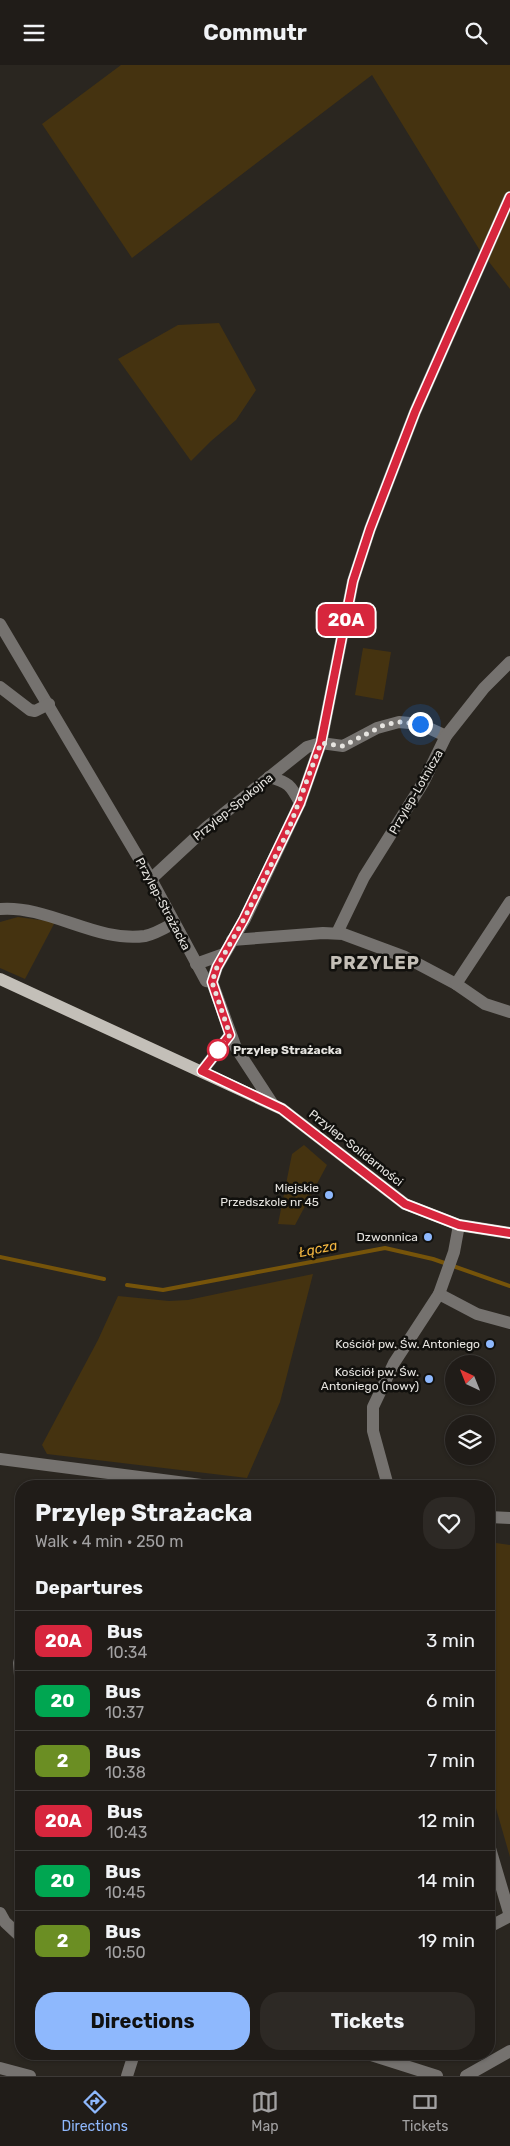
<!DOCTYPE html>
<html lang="en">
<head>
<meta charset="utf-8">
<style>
	body { margin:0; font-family:Rubik,sans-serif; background:#2d2925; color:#f1f3f6; height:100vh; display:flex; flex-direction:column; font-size:19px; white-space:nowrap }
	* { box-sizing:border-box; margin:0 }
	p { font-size:16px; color:#a2a1a2 }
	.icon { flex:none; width:28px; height:28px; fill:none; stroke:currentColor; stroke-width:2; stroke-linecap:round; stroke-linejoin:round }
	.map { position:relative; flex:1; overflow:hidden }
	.details { position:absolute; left:15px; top:1415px; width:480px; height:580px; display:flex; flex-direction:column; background:#201c18; border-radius:20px; box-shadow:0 1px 4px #0004,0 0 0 1px #3d3a37 }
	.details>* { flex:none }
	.badge { padding:0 10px; border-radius:8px; font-size:18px; line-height:32px }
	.needle { width:32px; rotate:317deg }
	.fabs { position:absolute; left:445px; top:1290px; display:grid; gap:10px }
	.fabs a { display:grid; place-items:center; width:50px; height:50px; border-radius:50%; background:#201c18; box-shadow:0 1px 4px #0004,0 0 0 1px #3d3a37; font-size:25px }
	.you { position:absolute; width:25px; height:25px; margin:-12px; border:4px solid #fff; border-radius:50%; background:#1a73e8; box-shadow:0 0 0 8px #1a73e833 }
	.map>.badge { position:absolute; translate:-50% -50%; box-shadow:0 0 0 2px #fff }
	h2 { padding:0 20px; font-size:19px; line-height:45px }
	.round { display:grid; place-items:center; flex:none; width:52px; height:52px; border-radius:20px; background:#2d2925 }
	.headline { display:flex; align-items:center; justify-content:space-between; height:85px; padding:0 20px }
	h1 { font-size:24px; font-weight:700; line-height:38px }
	.button { display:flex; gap:10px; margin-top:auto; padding:10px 20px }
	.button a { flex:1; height:58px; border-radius:20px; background:#8eb8fd; color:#111; font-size:20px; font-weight:700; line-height:58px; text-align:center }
	.button a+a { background:#2d2925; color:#f1f3f6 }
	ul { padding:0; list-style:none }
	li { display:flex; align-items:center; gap:15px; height:60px; padding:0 20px; border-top:1px solid #3d3a37 }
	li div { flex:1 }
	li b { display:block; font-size:19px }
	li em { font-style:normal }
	li .badge { min-width:55px; font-weight:700; text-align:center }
	header { display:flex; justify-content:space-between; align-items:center; height:65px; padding:0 20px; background:#201c18; font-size:22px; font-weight:700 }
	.tabs { display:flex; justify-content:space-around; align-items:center; height:70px; border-top:1px solid #3d3a37; background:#201c18; font-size:14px; color:#a2a1a2 }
	.tabs a { display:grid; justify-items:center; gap:2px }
	.tabs .selected { color:#8eb8fd }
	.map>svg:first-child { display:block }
	.green { fill:#453310 }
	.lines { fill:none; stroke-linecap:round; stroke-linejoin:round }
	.stream { stroke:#76540a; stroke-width:4 }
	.minor { stroke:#75726f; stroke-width:12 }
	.major { stroke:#c3bfb8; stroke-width:12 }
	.line-casing { stroke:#fff; stroke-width:11 }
	.line { stroke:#d7263d; stroke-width:8 }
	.walk { stroke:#e6e4e0; stroke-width:5; stroke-dasharray:0 9 }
	.stop-dot { fill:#fff; stroke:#d7263d; stroke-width:2.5 }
	.poi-dot { fill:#8eb8fd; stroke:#11100d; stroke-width:2 }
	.labels { text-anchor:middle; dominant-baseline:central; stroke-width:5; stroke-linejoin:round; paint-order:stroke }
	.street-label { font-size:12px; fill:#e6e4e0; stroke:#11100d }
	.stop-label { font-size:12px; font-weight:bold; fill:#e6e4e0; stroke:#11100d; text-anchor:start }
	.poi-label { font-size:12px; fill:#e6e4e0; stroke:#11100d; text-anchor:end }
	.water-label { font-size:14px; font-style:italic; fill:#f4b741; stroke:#11100d }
	.district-label { font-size:18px; font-weight:bold; letter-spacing:1px; fill:#c4bfb7; stroke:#11100d }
</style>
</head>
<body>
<header><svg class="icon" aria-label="menu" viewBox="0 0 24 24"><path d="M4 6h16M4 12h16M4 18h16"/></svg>Commutr<svg class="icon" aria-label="search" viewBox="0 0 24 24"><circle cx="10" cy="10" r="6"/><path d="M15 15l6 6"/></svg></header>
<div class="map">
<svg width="510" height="2011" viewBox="0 0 510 2011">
	<rect width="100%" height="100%" fill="#2a2620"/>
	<g class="green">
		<path d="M121 0H510V224L479 184 372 10 132 193 42 59Z"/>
		<path d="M219 258 256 325 236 355 211 376 191 396 118 294 178 260Z"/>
		<path d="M363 583 391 587 383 635 355 630Z"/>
		<path d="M18 852 55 857 25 914 0 903V857Z"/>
		<path d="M304 1080 327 1100 295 1160 278 1159 292 1089Z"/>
		<path d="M313 1209 280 1337 247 1413 47 1389 42 1380 98 1275 118 1231 169 1236 188 1235Z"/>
		<path d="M489 1477 510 1480V1792L489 1719Z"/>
	</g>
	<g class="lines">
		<g class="stream">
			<path d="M0 1192 104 1214"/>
			<path d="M127 1220 163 1225 385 1183 433 1194 510 1221"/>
		</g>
		<g class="minor">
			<path d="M0 559 151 814 206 916 212 917 236 983 272 1038"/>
			<path d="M0 622 30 645 35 646 49 639"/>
			<path d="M269 712C288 717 291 720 300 738"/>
			<path d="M151 814 207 762 307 682 321 678 343 681 377 663 399 657 420 659 446 671"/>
			<path d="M0 844C49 840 96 878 145 871 155 869 165 863 174 858"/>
			<path d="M337 868 364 812 423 718 446 671 484 623 510 597"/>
			<path d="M232 875 323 868 343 869 405 892 456 919 485 939 510 947"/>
			<path d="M196 899 224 889"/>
			<path d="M212 917 217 902 245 854 300 738 321 678 353 516 370 464 415 347 510 132"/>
			<path d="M456 919 510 837"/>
			<path d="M202 1006 230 970"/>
			<path d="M439 1229 477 1249 510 1258"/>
			<path d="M0 1394 209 1421"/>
			<path d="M388 1421 373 1366V1342L394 1298 439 1229 454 1187 459 1160"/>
			<path d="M489 1452 510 1453"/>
			<path d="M21 1591 19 1598 21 1623"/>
			<path d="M489 1780 510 1851"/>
			<path d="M0 1848 5 1857 21 1872"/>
			<path d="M489 1862 510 1851"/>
			<path d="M368 1989 437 2011"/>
			<path d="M0 2003 30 2011"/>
			<path d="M127 2011 134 1989"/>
			<path d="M466 2011 510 1986"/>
		</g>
		<path class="major" d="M0 914 282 1044 405 1139 459 1160 510 1168"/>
	</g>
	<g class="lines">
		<g class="line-casing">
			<path id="line" d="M510 132 415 347 370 464 353 516 321 678 300 738 244 854 217 902 212 917 230 970 202 1006 282 1044 405 1139 459 1160 510 1168"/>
		</g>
		<use href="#line" class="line"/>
		<path class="walk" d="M218 985 230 970 212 917 217 902 244 854 288 766 321 678 343 681 384 660 399 657 420 659"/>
	</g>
	<circle class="stop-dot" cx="218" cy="985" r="10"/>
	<g class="poi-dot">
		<circle cx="329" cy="1130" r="5"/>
		<circle cx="428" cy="1172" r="5"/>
		<circle cx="490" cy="1279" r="5"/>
		<circle cx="429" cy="1314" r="5"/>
	</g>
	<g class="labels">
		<g class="street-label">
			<text transform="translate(416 727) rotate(-60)">Przylep-Lotnicza</text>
			<text transform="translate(233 742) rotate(-39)">Przylep-Spokojna</text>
			<text transform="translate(163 839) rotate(62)">Przylep-Strażacka</text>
			<text transform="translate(356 1083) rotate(38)">Przylep-Solidarności</text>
		</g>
		<g class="stop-label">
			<text x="233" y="985">Przylep Strażacka</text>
		</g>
		<g class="poi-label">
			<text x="319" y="1123">Miejskie<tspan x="319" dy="14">Przedszkole nr 45</tspan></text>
			<text x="418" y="1172">Dzwonnica</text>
			<text x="480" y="1279">Kościół pw. Św. Antoniego</text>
			<text x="419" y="1307">Kościół pw. Św.<tspan x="419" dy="14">Antoniego (nowy)</tspan></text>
		</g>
		<g class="water-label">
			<text transform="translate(318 1184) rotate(-11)">Łącza</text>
		</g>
		<g class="district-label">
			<text x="375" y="898">PRZYLEP</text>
		</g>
	</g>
</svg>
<div class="fabs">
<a><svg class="needle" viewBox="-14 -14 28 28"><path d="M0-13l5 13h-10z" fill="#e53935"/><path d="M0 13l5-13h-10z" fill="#a2a1a2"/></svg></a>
<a><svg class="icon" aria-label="layers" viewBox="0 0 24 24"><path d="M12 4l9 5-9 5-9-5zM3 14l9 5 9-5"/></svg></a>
</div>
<div class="you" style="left:420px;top:659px"></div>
<b class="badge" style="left:346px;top:555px;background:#d7263d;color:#fff">20A</b>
<section class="details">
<div class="headline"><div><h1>Przylep Strażacka</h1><p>Walk · 4 min · 250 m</p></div><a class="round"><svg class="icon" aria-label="heart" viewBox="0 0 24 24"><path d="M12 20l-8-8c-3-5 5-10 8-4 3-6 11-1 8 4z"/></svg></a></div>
<h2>Departures</h2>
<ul>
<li><span class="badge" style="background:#d7263d;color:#fff">20A</span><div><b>Bus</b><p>10:34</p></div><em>3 min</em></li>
<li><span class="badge" style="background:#00a651;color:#fff">20</span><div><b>Bus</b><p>10:37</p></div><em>6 min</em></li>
<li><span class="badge" style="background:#6b8e23;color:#fff">2</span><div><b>Bus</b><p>10:38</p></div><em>7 min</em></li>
<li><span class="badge" style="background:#d7263d;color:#fff">20A</span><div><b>Bus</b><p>10:43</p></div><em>12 min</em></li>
<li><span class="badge" style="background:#00a651;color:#fff">20</span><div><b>Bus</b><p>10:45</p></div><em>14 min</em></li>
<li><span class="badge" style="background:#6b8e23;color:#fff">2</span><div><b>Bus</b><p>10:50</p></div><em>19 min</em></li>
</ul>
<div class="button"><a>Directions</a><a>Tickets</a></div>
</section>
</div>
<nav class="tabs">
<a class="selected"><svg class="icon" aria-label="directions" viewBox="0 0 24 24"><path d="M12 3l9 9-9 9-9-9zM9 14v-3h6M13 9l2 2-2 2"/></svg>Directions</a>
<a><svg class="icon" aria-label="map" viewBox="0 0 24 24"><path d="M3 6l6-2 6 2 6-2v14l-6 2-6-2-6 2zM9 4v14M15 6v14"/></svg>Map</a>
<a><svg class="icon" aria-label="tickets" viewBox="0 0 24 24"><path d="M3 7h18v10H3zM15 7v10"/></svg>Tickets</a>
</nav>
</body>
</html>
